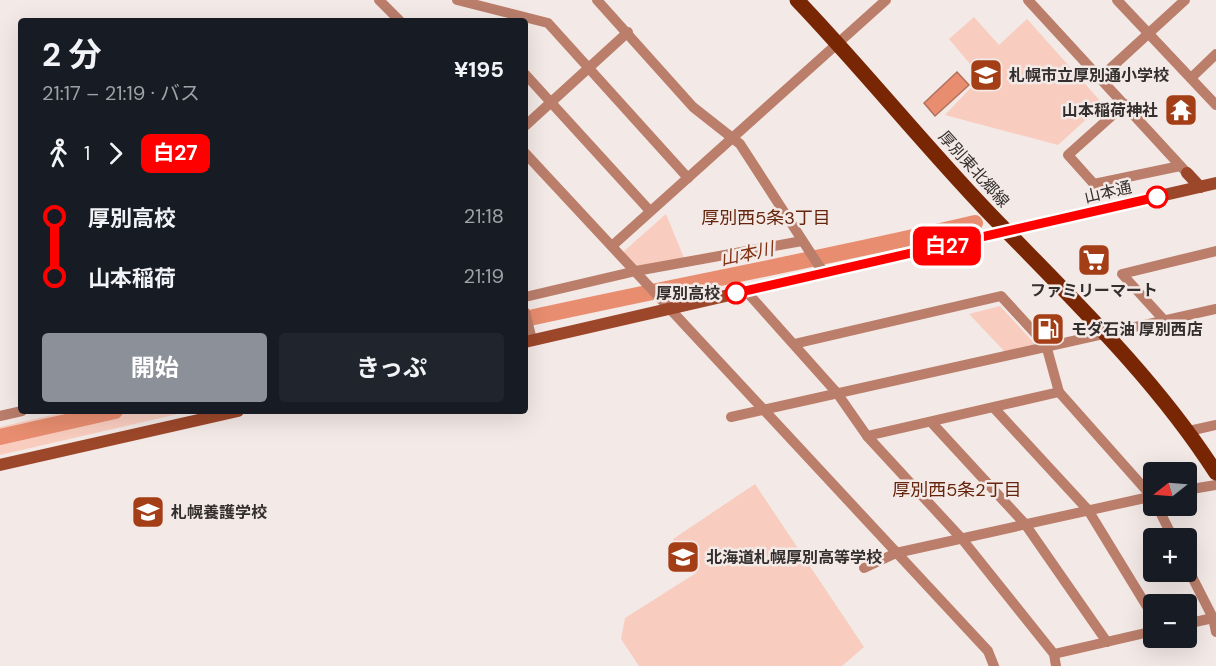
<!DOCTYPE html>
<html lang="ja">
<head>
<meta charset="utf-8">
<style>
	body { margin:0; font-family:"DM Sans","Noto Sans JP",sans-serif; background:#20242c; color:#f1f3f6; height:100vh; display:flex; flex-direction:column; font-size:22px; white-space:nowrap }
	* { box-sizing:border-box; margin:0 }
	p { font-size:20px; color:#9ea1a6 }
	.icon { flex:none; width:33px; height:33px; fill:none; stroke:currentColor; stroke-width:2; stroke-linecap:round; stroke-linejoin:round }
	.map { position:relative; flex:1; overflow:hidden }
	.sheet { position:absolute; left:18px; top:18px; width:510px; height:396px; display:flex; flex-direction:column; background:#171b24; border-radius:6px; box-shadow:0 6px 24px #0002 }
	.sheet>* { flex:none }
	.badge { padding:0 12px; border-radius:9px; font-size:21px; line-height:39px }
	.needle { width:39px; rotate:253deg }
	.controls { position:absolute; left:1143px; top:462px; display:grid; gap:12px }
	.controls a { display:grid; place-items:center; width:54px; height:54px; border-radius:6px; background:#171b24; box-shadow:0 6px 24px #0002; font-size:30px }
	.map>.badge { position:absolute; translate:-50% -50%; box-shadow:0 0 0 3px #fff }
	.legs { display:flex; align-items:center; gap:9px; height:66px; padding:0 24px; font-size:20px }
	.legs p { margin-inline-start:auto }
	.summary { display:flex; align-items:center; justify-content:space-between; height:102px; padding:0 24px }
	h1 { font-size:33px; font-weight:700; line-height:45px }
	.primary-button { display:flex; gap:12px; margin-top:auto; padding:12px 24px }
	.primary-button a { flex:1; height:69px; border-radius:6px; background:#8c9099; color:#fff; font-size:24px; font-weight:700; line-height:69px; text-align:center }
	.primary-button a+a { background:#20242c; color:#f1f3f6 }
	ul { padding:0 24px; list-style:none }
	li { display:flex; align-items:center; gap:21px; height:60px; font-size:22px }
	li i { display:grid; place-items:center; width:9px; height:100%; margin:0 8px; background:currentColor }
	li i::after { content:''; width:15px; height:15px; margin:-8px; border:4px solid; border-radius:50%; background:#171b24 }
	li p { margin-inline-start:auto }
	li:first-child i { background:linear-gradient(#0000 50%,currentColor 0) }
	li:last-child i { background:linear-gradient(currentColor 50%,#0000 0) }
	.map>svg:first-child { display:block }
	.green { fill:#f8cdbf }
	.water { fill:#e88d6f; stroke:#b2715c; stroke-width:1.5 }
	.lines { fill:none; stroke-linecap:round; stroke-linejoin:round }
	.river { stroke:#e88d6f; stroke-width:16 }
	.street { stroke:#ba7e6b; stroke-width:10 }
	.secondary { stroke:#9c472a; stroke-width:12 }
	.primary { stroke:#792604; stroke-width:15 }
	.line-1-casing { stroke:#fff; stroke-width:14 }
	.line-1 { stroke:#f00; stroke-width:9 }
	.stop-1-dot { fill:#fff; stroke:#f00; stroke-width:3 }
	.labels { text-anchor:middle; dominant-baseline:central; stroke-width:5; stroke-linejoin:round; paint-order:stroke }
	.poi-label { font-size:16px; font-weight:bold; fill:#332f2e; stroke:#f3e9e6; text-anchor:start }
	.street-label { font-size:16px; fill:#332f2e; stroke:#f3e9e6 }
	.stop-label { font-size:16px; font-weight:bold; fill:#332f2e; stroke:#f3e9e6; text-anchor:end }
	.neighbourhood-label { font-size:18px; fill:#66250d; stroke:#f3e9e6 }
	.water-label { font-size:18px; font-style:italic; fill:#813012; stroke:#f3e9e6 }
</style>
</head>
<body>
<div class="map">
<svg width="1216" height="666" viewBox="0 0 1216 666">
	<rect width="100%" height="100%" fill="#f3e9e6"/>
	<g class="green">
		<path d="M974 17 999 45 1027 19 1103 104 1058 145 945 115 981 77 949 39Z"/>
		<path d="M666 214 684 258 639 269 623 252Z"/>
		<path d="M1000 306 1035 344 1005 352 969 314Z"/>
		<path d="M69 411H191L0 455V427Z"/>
		<path d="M755 484 864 647 842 666H639L621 639 625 618 696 573 673 539Z"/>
	</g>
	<path class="water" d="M957 72 969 85 935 116 924 103Z"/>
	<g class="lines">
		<g class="river">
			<path d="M525 319C675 286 826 258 975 223"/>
			<path d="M0 437 115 411"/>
		</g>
		<g class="street">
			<path d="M379 0 400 21"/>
			<path d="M457 0 548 23 688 178"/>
			<path d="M597 0 693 107 740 144 819 266 826 273"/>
			<path d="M1028 0 1187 173"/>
			<path d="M1117 0 1216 105"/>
			<path d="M525 74 650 211"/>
			<path d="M1101 77 1185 0"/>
			<path d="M1191 78 1216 54"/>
			<path d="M1125 104 1068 155 1094 184 1180 166"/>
			<path d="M525 126 628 32"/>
			<path d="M525 153 988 651 994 666"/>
			<path d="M612 246 886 0"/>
			<path d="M746 291 837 393 867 436 962 539 1054 654 1056 666"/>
			<path d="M525 297 636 271 802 241"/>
			<path d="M525 312 532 340"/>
			<path d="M1164 320 1122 274 1216 251"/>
			<path d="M794 344 1001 296 1046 345 1059 392 1154 499"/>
			<path d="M994 408 1088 510 1154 618"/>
			<path d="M0 416 22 411"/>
			<path d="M731 417 1216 309"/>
			<path d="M932 423 1025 524 1107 642"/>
			<path d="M1189 431 1216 425"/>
			<path d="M867 436 1059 392"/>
			<path d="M1186 490 1216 485"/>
			<path d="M1157 506 1173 538"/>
			<path d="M1186 565 1213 618 1216 632"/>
			<path d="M864 568 896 553 1154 496"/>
			<path d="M1186 624 1213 618"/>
			<path d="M1054 654 1154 631"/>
		</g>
		<g class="secondary">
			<path d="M1187 173 1200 187"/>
			<path d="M525 342 1216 183"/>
			<path d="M0 465 238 411"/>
		</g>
		<path class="primary" d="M797 0C863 69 923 144 989 213 1068 295 1154 376 1216 473"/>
	</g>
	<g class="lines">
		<g class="line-1-casing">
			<path id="line-1" d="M736 293 1157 197"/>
		</g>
		<use href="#line-1" class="line-1"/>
	</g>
	<defs>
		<g id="school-square" transform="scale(1.725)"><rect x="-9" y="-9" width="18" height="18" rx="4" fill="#a43e17" stroke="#f3e9e6"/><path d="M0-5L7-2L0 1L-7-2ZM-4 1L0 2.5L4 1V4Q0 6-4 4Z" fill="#fff"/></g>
		<g id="temple-square" transform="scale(1.725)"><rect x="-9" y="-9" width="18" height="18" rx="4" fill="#a43e17" stroke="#f3e9e6"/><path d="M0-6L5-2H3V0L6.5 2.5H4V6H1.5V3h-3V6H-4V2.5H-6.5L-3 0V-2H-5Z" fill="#fff"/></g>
		<g id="supermarket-square" transform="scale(1.725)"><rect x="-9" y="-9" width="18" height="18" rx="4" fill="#a43e17" stroke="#f3e9e6"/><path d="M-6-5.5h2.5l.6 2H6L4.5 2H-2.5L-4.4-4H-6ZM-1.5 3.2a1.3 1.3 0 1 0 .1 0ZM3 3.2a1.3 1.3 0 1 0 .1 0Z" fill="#fff"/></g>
		<g id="fuel-square" transform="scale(1.725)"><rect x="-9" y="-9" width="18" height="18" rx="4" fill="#a43e17" stroke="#f3e9e6"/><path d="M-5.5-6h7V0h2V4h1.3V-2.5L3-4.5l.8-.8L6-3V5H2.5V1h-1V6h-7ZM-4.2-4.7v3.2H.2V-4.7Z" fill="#fff"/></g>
	</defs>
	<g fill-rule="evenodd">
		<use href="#school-square" x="986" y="75"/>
		<use href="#temple-square" x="1181" y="110"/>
		<use href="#supermarket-square" x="1094" y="260"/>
		<use href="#fuel-square" x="1048" y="329"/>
		<use href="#school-square" x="148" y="512"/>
		<use href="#school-square" x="683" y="557"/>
	</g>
	<g class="stop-1-dot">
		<circle cx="1157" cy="197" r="10"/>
		<circle cx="736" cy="293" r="10"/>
	</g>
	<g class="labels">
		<g class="poi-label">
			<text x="1009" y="75">札幌市立厚別通小学校</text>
			<text x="1158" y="110" text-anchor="end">山本稲荷神社</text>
			<text x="1094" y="290" text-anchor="middle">ファミリーマート</text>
			<text x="1071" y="329">モダ石油 厚別西店</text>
			<text x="171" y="512">札幌養護学校</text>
			<text x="706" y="557">北海道札幌厚別高等学校</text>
		</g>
		<g class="street-label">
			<text transform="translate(974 169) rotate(48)">厚別東北郷線</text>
			<text transform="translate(1108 192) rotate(-13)">山本通</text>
		</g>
		<g class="stop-label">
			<text x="720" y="293">厚別高校</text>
		</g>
		<g class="neighbourhood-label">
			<text x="766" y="218">厚別西5条3丁目</text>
			<text x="957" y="490">厚別西5条2丁目</text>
		</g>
		<g class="water-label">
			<text transform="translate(747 254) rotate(-12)">山本川</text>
		</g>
	</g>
</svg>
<div class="controls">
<a><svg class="needle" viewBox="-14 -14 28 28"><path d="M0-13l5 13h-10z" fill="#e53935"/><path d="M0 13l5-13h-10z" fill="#9ea1a6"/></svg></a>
<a>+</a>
<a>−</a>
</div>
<b class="badge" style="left:947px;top:246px;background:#f00;color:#fff">白27</b>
<section class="sheet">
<div class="summary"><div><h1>2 分</h1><p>21:17 – 21:19 · バス</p></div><b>¥195</b></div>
<div class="legs"><svg class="icon" aria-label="walk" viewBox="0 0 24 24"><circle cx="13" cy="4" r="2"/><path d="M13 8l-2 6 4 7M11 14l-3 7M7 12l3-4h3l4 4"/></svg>1<svg class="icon" aria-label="forward" viewBox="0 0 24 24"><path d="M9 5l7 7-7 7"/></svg><b class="badge" style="background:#f00;color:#fff">白27</b></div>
<ul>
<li><i style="color:#f00"></i><b>厚別高校</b><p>21:18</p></li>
<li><i style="color:#f00"></i><b>山本稲荷</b><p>21:19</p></li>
</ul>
<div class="primary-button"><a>開始</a><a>きっぷ</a></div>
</section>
</div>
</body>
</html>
